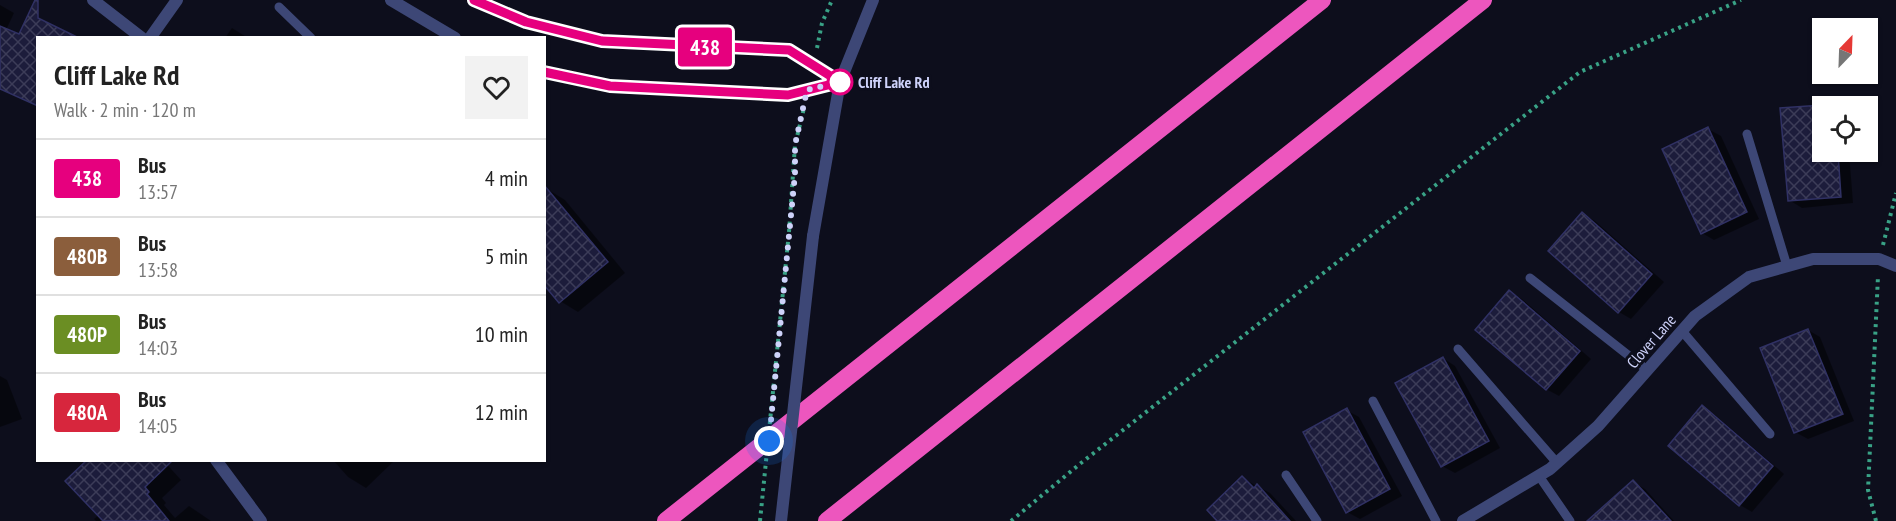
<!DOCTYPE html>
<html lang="en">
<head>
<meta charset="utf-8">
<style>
	body { margin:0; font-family:"PT Sans Narrow",sans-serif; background:#f2f2f2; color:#222; height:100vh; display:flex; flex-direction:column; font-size:22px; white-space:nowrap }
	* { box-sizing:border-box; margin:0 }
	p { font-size:20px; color:#767676 }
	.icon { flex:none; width:33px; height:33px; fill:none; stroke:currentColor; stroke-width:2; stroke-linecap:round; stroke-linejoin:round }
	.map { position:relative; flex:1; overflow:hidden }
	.sheet { position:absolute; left:36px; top:36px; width:510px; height:426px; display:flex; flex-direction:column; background:#fff; border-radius:0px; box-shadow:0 2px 4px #0004 }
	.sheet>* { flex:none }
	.badge { padding:0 12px; border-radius:4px; font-size:21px; line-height:39px }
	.needle { width:39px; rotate:23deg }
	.fabs { position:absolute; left:1812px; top:18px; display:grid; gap:12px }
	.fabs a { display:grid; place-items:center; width:66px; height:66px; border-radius:0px; background:#fff; box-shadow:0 2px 4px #0004; font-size:30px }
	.you { position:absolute; width:30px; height:30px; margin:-15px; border:4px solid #fff; border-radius:50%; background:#1a73e8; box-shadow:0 0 0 9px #1a73e833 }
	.map>.badge { position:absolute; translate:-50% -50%; box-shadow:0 0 0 3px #fff }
	.round { display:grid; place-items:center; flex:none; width:63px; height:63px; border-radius:0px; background:#f2f2f2 }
	.overview { display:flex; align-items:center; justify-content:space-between; height:102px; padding:0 18px }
	h1 { font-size:28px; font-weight:700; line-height:45px }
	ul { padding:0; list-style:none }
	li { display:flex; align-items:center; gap:18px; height:78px; padding:0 18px; border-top:2px solid #e0e0e0 }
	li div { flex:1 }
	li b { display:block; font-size:22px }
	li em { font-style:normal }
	li .badge { min-width:66px; font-weight:700; text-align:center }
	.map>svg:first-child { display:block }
	.shadow { fill:#0007 }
	.building { fill:url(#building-cross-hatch); stroke:#303164; stroke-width:1.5 }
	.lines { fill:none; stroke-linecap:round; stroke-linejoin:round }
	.path { stroke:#39a286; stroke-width:4; stroke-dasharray:3 4.5; stroke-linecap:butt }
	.service { stroke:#3d4776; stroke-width:9 }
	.minor { stroke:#3d4776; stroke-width:12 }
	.tertiary { stroke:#3d4776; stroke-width:12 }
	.motorway { stroke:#ed56be; stroke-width:18 }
	.path-bridge { stroke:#39a286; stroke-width:4; stroke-dasharray:3 4.5; stroke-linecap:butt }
	.tertiary-bridge { stroke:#3d4776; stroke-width:12 }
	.line-casing { stroke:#fff; stroke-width:14 }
	.line { stroke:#e6007e; stroke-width:9 }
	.walk { stroke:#ced2fa; stroke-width:6; stroke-dasharray:0 10.8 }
	.stop-dot { fill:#fff; stroke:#e6007e; stroke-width:3 }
	.labels { text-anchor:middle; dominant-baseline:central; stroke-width:6; stroke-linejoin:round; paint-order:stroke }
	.stop-label { font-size:16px; font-weight:bold; fill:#ced2fa; stroke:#0d0e1c; text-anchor:start }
	.street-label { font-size:16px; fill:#ced2fa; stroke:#0d0e1c }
</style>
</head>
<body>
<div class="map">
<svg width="1896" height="521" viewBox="0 0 1896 521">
	<defs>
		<pattern id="building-cross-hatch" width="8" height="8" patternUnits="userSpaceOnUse" patternTransform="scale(1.5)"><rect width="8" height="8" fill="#1c1c3b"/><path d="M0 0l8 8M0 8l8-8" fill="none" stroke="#3c3c58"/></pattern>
	</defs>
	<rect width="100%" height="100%" fill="#0d0e1c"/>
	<g class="shadow">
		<path d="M0 5 14 13 6 30 19 36 38 38V107L0 89Z"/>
		<path d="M232 28 248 38H225Z"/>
		<path d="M1833 105 1835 106H1822V152H1849L1853 203 1802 208 1789 200 1782 109Z"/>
		<path d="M1708 129 1721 136 1759 219 1714 240 1702 233Z"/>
		<path d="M547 189 565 200 625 273 578 312 560 301Z"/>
		<path d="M1583 214 1595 221 1664 282 1631 319 1619 312Z"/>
		<path d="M1509 292 1522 299 1591 359 1559 396 1546 389Z"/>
		<path d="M1808 330 1820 337 1854 421 1808 439 1795 432Z"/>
		<path d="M1443 358 1455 366 1500 448 1455 473 1442 466Z"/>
		<path d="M0 376 7 380 22 419 0 427Z"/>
		<path d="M1702 407 1715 415 1784 474 1752 512 1740 505Z"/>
		<path d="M1346 410 1359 417 1402 496 1360 519 1347 512Z"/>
		<path d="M163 460 181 480 162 498 166 503 164 505 175 518 189 506 211 521H96L94 519Z"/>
		<path d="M333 460H395L366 488 348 477Z"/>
		<path d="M1242 478 1270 493 1296 521H1220Z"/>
		<path d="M1633 482 1645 489 1674 521H1600Z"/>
	</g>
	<g class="building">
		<path d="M35 0H38V18L79 38H38V106L0 89V26L19 34Z"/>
		<path d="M1822 105V152H1838L1841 197 1788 201 1780 108Z"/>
		<path d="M1708 127 1747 212 1701 234 1662 149Z"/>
		<path d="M544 185 608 262 559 303 544 285Z"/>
		<path d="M1582 212 1652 274 1618 313 1548 251Z"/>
		<path d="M1509 290 1580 351 1546 390 1475 330Z"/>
		<path d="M1808 329 1843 414 1794 433 1760 348Z"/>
		<path d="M1443 357 1489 441 1441 467 1395 383Z"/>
		<path d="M1702 405 1773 466 1739 506 1668 446Z"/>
		<path d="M1347 408 1390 489 1346 513 1303 432Z"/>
		<path d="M87 460H173L145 487 149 492 147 494 169 521H103L65 481Z"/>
		<path d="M1242 476 1254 488 1257 484 1290 521H1217L1207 510Z"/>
		<path d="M1633 480 1671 521H1587Z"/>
	</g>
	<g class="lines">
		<g class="path">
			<path d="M817 48 822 23 832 0"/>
			<path d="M789 232 795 145 804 108"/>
			<path d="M1883 245 1896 193"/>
			<path d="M1011 521 1081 463 1580 72 1741 0"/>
			<path d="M1876 521 1868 490 1878 276"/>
		</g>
		<g class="service">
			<path d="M279 7 311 38"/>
			<path d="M1747 134 1787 266"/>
			<path d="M1530 278 1647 370"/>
			<path d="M1682 331 1770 434"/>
			<path d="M1458 349 1557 463"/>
			<path d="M1373 401 1436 521"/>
			<path d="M1286 475 1317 521"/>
			<path d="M1539 476 1570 521"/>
		</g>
		<g class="minor">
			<path d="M93 0 142 38"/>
			<path d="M150 38 177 0"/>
			<path d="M216 460 261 521"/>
			<path d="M1463 521 1550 469 1598 426 1695 316 1749 277 1813 259H1879L1896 266"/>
		</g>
		<g class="tertiary">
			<path d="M391 0 455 38"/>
			<path d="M474 0 526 22 601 41 789 50 840 82"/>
			<path d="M544 72 610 86 788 95 840 82"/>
			<path d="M813 236 840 82 873 0"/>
		</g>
		<g class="motorway">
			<path d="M666 521 1322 0"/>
			<path d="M827 521 1483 0"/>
		</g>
		<path class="path-bridge" d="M760 521 789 232"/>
		<path class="tertiary-bridge" d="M781 521 813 236"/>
	</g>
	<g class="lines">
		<g class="line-casing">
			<path id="line" d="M474 0 526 22 602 41 789 50 840 82 788 95 610 86 544 72"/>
		</g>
		<use href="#line" class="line"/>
		<path class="walk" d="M769 441 795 174V145L807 90 840 82"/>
	</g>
	<circle class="stop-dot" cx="840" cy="82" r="12"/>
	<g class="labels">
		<g class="stop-label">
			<text x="858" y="82">Cliff Lake Rd</text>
		</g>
		<g class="street-label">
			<text transform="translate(1651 341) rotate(-49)">Clover Lane</text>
		</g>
	</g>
</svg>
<div class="fabs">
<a><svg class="needle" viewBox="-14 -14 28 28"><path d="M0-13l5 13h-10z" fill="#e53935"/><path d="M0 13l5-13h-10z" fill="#767676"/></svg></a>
<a><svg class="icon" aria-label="locate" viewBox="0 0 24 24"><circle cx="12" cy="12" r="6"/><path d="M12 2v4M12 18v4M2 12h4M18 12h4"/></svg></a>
</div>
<div class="you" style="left:769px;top:441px"></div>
<b class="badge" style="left:705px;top:47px;background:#e6007e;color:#fff">438</b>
<section class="sheet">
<div class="overview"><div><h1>Cliff Lake Rd</h1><p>Walk · 2 min · 120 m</p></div><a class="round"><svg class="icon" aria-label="heart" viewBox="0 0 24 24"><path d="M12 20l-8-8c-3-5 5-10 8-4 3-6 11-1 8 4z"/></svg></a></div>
<ul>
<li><span class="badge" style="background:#e6007e;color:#fff">438</span><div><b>Bus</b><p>13:57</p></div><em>4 min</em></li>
<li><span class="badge" style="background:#8b5e3c;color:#fff">480B</span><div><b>Bus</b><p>13:58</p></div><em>5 min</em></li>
<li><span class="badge" style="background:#6b8e23;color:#fff">480P</span><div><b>Bus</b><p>14:03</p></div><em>10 min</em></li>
<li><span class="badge" style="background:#d7263d;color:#fff">480A</span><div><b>Bus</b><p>14:05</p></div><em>12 min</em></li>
</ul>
</section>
</div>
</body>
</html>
